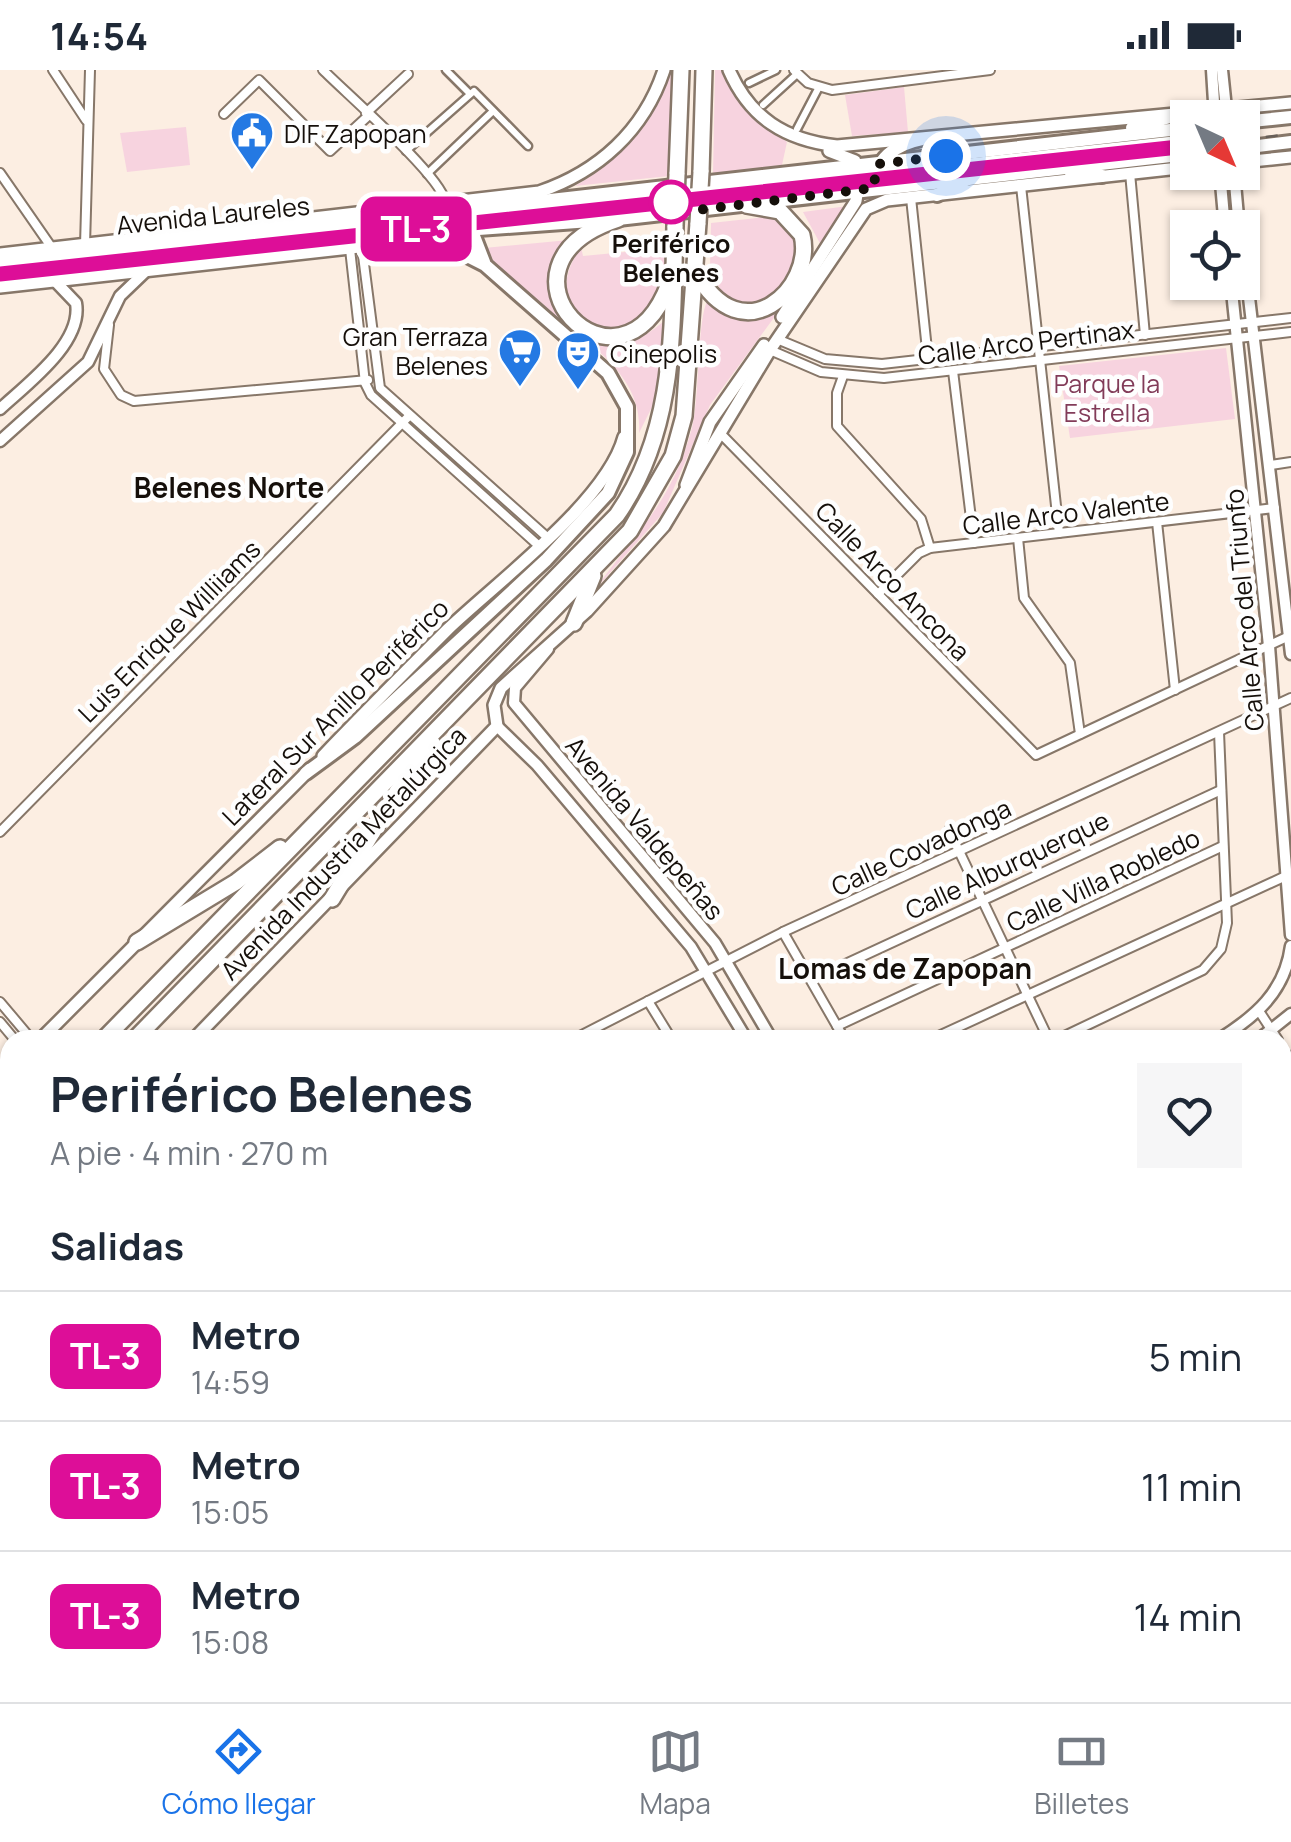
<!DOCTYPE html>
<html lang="es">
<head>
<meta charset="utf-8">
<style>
	body { margin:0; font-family:Manrope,sans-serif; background:#f6f6f7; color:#1f2937; height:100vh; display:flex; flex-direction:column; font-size:38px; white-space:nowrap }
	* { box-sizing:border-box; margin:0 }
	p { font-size:32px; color:#747a83 }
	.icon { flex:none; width:55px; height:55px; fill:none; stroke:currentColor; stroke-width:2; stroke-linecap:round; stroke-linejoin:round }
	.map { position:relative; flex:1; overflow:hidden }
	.sheet { position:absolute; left:0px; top:960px; width:1292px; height:672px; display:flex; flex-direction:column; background:#fff; border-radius:30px 30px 0 0; box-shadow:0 2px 8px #0004 }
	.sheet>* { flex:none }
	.badge { padding:0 20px; border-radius:15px; font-size:35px; line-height:65px }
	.needle { width:65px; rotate:136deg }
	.tools { position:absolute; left:1170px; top:30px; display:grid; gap:20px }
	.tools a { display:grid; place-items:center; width:90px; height:90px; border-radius:0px; background:#fff; box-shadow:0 2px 8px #0004; font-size:50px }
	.you { position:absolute; width:50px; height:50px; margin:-25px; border:8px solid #fff; border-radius:50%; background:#1a73e8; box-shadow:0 0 0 15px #1a73e833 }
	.map>.badge { position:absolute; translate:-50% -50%; box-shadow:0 0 0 5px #fff }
	h2 { padding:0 50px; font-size:38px; line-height:90px }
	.round { display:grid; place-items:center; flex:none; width:105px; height:105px; border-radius:0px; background:#f6f6f7 }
	.headline { display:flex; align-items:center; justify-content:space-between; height:170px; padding:0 50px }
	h1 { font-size:48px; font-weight:700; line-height:75px }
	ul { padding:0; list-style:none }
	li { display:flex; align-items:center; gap:30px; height:130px; padding:0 50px; border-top:2px solid #e0e1e3 }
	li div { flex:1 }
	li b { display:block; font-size:38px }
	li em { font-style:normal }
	li .badge { min-width:110px; font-weight:700; text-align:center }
	.status { display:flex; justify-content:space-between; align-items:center; height:70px; padding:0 50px; background:#fff; direction:ltr }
	.status svg { height:28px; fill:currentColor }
	.menu { display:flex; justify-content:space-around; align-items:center; height:140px; border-top:2px solid #e0e1e3; background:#fff; font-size:28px; color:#747a83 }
	.menu a { display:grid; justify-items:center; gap:5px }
	.menu .on { color:#1a73e8 }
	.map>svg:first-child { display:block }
	.green { fill:#f7d3df }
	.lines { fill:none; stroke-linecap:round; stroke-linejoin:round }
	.pedestrian-casing { stroke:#877769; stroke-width:11 }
	.minor-casing { stroke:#877769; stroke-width:12 }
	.tertiary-casing { stroke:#877769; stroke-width:15 }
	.secondary-casing { stroke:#877769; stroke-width:16 }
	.primary-casing { stroke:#877769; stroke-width:18 }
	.motorway-casing { stroke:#877769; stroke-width:20 }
	.pedestrian { stroke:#fff; stroke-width:6 }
	.minor { stroke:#fff; stroke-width:8 }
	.tertiary { stroke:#fff; stroke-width:10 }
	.secondary { stroke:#fff; stroke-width:11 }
	.primary { stroke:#fff; stroke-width:12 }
	.motorway { stroke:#fff; stroke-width:15 }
	.rail { stroke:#685f58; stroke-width:2.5; stroke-dasharray:12 12; stroke-linecap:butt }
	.motorway-bridge-casing { stroke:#877769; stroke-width:20; stroke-linecap:butt }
	.motorway-bridge { stroke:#fff; stroke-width:15 }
	.line-casing { stroke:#fff; stroke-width:22 }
	.line { stroke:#dd0e98; stroke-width:15 }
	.walk { stroke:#150f0a; stroke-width:10; stroke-dasharray:0 18 }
	.stop-dot { fill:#fff; stroke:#dd0e98; stroke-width:5 }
	.labels { text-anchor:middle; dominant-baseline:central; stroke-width:9; stroke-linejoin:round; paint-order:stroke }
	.poi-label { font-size:25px; fill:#150f0a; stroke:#fefefe; text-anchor:start }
	.street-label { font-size:25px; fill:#150f0a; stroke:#fefefe }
	.stop-label { font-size:25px; font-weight:bold; fill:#150f0a; stroke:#fefefe }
	.park-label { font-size:25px; fill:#823c59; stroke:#fefefe }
	.neighbourhood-label { font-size:28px; font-weight:bold; fill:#150f0a; stroke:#fefefe }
</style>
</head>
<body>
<div class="status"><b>14:54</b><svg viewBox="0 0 49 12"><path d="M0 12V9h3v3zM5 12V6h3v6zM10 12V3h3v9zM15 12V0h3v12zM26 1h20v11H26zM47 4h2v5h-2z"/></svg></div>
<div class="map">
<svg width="1291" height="1632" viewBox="0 0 1291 1632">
	<rect width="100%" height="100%" fill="#fceee2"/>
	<g class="green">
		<path d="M670 0H674L669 106 575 116C620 91 655 49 670 0Z"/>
		<path d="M715 0H723L749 44 787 72 782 95 713 104Z"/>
		<path d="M904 17 908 62 852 66 845 25Z"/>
		<path d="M186 57 190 95 127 102 120 63Z"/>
		<path d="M848 136 822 177 803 142Z"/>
		<path d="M775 146 797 166C797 205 783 222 749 237L723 226 710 197 711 153Z"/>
		<path d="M569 170 552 204 589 269C621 279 644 270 667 248L661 319 639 363C646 276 516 245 484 178Z"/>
		<path d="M581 177 583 186 667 178 660 230 631 259C575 261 547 226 581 177Z"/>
		<path d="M708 230C734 248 757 257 784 234L710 335 663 443 593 522C635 463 672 433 692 358 700 329 697 246 708 230Z"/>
		<path d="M1226 278 1235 349 1070 368 1059 296Z"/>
	</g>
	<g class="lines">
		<g class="pedestrian-casing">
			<g id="pedestrian">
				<path d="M446 0 470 24"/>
				<path d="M749 13 776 0"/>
				<path d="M763 35 797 4"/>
				<path d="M797 59 819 17"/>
				<path d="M406 81 474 21 528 76"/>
				<path d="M427 104 493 41"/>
				<path d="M0 1258 10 1269"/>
				<path d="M0 1290 10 1302"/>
				<path d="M0 1328 10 1339"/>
				<path d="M0 1366 10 1377"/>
				<path d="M0 1400 10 1412"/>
			</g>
		</g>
		<g class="minor-casing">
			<g id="minor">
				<path d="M53 0 86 50"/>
				<path d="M323 0C347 24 440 105 445 131"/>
				<path d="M794 0 808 13 832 20 990 0"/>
				<path d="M366 43 408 4"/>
				<path d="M224 44 259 10 330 81 368 46"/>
				<path d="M0 103 52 178"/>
				<path d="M1130 103 1145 265"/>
				<path d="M1021 116 1059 463"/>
				<path d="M911 128 928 289"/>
				<path d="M85 175 90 0"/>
				<path d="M362 178 380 318 548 468"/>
				<path d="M350 179 365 313 371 325 538 475"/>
				<path d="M109 255 104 299 121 325 134 331 368 310"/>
				<path d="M777 269 825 289 882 294 1291 248"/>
				<path d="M770 280 821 302 884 308 1291 262"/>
				<path d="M953 301 974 473"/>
				<path d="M843 306 837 323V356L921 449 930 478"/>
				<path d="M721 364 1036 685 1291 565"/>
				<path d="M1271 395 1291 392"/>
				<path d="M1157 452 1175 620"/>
				<path d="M1018 468 1024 528 1070 593 1080 664"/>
				<path d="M878 524 919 483 930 478 1275 438"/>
				<path d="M949 760 1049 970"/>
				<path d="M0 762 409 346"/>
				<path d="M783 862 845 970"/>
				<path d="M811 910 1221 720"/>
				<path d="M648 931 672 970"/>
				<path d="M0 932 32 970"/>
				<path d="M1259 941 1278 970"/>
				<path d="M0 952 15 970"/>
				<path d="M837 956 1223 776"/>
				<path d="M572 970 783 862 1291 628"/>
				<path d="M930 970 1288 805"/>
				<path d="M1056 970 1203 900 1221 879 1227 853 1219 662"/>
				<path d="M1282 1024 1291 1019"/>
				<path d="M1282 1088 1291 1083"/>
				<path d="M1282 1166 1291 1161"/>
				<path d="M0 1193 10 1184"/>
				<path d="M0 1199 10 1210"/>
				<path d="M1282 1226 1291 1221"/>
				<path d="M1285 1280 1291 1276"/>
				<path d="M1282 1324 1291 1334"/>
				<path d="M1282 1382 1291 1377"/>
				<path d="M1282 1434 1291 1429"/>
				<path d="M1282 1467 1291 1468"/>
				<path d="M1282 1591 1291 1592"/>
				<path d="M384 1622 392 1632"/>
				<path d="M503 1622 512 1632 522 1622"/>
				<path d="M548 1622 557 1632"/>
				<path d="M869 1622 876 1632"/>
				<path d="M1110 1622 1113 1627"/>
				<path d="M359 1632 370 1622"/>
				<path d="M603 1632 620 1622"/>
				<path d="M658 1632 674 1622"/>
				<path d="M676 1632 688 1622"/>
				<path d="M753 1632 765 1622"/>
				<path d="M820 1632 831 1622"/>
				<path d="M1145 1632 1156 1622"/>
				<path d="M1210 1632 1221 1622"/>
				<path d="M1276 1632 1291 1618"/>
			</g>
		</g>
		<g class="tertiary-casing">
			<g id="tertiary">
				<path d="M1212 0 1215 48"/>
				<path d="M1222 0 1227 48"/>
				<path d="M1220 102 1225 158"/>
				<path d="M1234 102 1239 158"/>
				<path d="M1242 168 1291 584"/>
				<path d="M1231 212 1269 576 1291 865"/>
				<path d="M0 339C27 314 83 273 76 233L55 211"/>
				<path d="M0 371 88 292 120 226 144 203"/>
				<path d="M548 579 515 618 514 633 715 873 772 970"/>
				<path d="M497 656 537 695 691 877 747 970"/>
				<path d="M1218 970C1255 947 1285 922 1291 876"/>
				<path d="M1258 970 1291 944"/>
				<path d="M1282 984 1290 988"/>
				<path d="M0 1437 10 1447"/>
				<path d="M0 1474 10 1487"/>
				<path d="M1282 1518 1291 1519"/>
				<path d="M1282 1539 1291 1540"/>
				<path d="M0 1575 10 1557"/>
				<path d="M154 1622 163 1632"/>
				<path d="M195 1622 205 1632"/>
				<path d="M19 1632 21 1622"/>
			</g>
		</g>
		<g class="secondary-casing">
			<g id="secondary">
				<path d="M729 0C750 48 785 70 837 76L1291 33"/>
				<path d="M1242 92 1291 87"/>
				<path d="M0 184 539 122C598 102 644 61 664 0"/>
				<path d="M0 217 440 168"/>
				<path d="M782 247 856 131 859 112 855 91 829 81"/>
				<path d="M686 415 710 352 764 275"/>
				<path d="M323 686C364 643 406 601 448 559 497 512 607 431 624 367"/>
				<path d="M40 970 310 699"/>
				<path d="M193 970 497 656 494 635 501 618 587 541 664 456 770 280 866 139 887 130 1188 97"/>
				<path d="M0 1010 10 1000"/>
				<path d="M0 1165 10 1154"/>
			</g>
		</g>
		<g class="primary-casing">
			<g id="primary">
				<path d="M1242 52 1291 47"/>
				<path d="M1132 58 1173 46"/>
				<path d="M1242 78 1291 72"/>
				<path d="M1070 101 1102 106"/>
				<path d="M876 118C873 89 896 74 922 69"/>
				<path d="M937 125 966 110"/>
				<path d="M479 138 472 161 484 192"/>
				<path d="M0 192 1188 58"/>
				<path d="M0 207 354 168 618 149 1188 84"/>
				<path d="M306 703 355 667 546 490 608 423 627 382V337L608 303 485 195 434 169"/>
			</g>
		</g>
		<g class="motorway-casing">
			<g id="motorway">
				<path d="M701 102 704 0"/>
				<path d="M677 104 681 0"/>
				<path d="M618 149C475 196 620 345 669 214"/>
				<path d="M696 202C742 286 815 218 802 165L780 141 746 135"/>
				<path d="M574 553 593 506"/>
				<path d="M332 829 398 720 433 674"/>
				<path d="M137 872 236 812 280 778"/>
				<path d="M103 970 617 445C677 359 672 256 675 156"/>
				<path d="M134 970 630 461 673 386 684 346 698 153"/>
				<path d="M0 1074 10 1064"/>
				<path d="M0 1108 10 1098"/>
				<path d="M0 1142 10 1136"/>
			</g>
		</g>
		<use href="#pedestrian" class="pedestrian"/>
		<use href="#minor" class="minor"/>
		<use href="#tertiary" class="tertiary"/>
		<use href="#secondary" class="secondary"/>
		<use href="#primary" class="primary"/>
		<use href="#motorway" class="motorway"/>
		<g class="rail">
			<path d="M1242 70 1281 65"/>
			<path d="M0 198 1188 70"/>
		</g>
		<g class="motorway-bridge-casing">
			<g id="motorway-bridge">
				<path d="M698 153 701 102"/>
				<path d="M675 156 677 104"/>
			</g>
		</g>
		<use href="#motorway-bridge" class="motorway-bridge"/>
	</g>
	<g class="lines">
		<g class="line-casing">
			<path id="line" d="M0 204 1188 76"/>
		</g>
		<use href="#line" class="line"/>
		<path class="walk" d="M671 132 682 142 873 118 878 94 946 86"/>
	</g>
	<defs>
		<g id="civic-pin" transform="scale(2.25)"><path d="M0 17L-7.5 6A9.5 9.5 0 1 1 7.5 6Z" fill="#2479e3" stroke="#fefefe"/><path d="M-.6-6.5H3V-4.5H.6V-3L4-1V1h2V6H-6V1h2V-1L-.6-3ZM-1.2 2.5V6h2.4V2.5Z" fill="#fff"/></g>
		<g id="supermarket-pin" transform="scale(2.25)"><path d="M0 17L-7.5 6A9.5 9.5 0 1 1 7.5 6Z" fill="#2479e3" stroke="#fefefe"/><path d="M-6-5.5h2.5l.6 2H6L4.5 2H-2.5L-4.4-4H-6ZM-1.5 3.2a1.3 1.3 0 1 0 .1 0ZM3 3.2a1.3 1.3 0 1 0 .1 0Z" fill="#fff"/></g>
		<g id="theatre-pin" transform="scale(2.25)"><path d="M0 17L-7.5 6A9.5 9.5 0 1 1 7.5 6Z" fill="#2479e3" stroke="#fefefe"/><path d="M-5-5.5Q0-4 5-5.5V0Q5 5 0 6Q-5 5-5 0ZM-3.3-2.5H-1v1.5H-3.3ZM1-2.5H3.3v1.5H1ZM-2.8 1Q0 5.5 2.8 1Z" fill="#fff"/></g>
	</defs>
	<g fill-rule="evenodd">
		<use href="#civic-pin" x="252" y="63"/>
		<use href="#supermarket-pin" x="520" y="280"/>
		<use href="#theatre-pin" x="578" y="283"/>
	</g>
	<circle class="stop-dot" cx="671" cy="132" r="20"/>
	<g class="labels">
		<g class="poi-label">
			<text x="284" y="63">DIF Zapopan</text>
			<text x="488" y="266" text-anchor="end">Gran Terraza<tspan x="488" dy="29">Belenes</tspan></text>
			<text x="610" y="283">Cinepolis</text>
		</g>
		<g class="street-label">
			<text transform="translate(213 145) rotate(-6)">Avenida Laureles</text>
			<text transform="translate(1026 272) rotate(-7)">Calle Arco Pertinax</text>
			<text transform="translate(1066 443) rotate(-7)">Calle Arco Valente</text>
			<text transform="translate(893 511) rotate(46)">Calle Arco Ancona</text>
			<text transform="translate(1244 540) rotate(-95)">Calle Arco del Triunfo</text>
			<text transform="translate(169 561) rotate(-45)">Luis Enrique Williiams</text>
			<text transform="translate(335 642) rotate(-45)">Lateral Sur Anillo Periférico</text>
			<text transform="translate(645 758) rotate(50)">Avenida Valdepeñas</text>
			<text transform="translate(921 777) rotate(-25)">Calle Covadonga</text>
			<text transform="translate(343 783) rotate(-46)">Avenida Industria Metalúrgica</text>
			<text transform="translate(1007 795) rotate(-25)">Calle Alburquerque</text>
			<text transform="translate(1103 810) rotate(-25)">Calle Villa Robledo</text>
		</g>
		<g class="stop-label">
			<text x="671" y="173">Periférico<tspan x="671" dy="29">Belenes</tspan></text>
		</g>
		<g class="park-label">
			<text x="1107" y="313">Parque la<tspan x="1107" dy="29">Estrella</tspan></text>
		</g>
		<g class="neighbourhood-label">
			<text x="229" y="417">Belenes Norte</text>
			<text x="905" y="898">Lomas de Zapopan</text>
		</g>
	</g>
</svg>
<div class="tools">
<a><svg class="needle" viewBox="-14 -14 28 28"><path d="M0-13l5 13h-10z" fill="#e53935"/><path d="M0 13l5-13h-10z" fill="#747a83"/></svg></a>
<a><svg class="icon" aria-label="locate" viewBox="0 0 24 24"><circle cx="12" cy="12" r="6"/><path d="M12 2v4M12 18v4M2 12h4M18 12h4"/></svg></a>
</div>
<div class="you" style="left:946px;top:86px"></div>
<b class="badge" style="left:416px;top:159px;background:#dd0e98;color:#fff">TL-3</b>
<section class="sheet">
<div class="headline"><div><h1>Periférico Belenes</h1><p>A pie · 4 min · 270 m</p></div><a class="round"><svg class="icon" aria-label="heart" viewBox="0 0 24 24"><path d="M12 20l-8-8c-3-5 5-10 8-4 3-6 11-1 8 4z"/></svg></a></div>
<h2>Salidas</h2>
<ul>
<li><span class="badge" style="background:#dd0e98;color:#fff">TL-3</span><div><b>Metro</b><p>14:59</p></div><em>5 min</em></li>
<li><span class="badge" style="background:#dd0e98;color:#fff">TL-3</span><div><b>Metro</b><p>15:05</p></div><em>11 min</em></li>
<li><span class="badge" style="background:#dd0e98;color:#fff">TL-3</span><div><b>Metro</b><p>15:08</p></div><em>14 min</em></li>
</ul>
</section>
</div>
<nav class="menu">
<a class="on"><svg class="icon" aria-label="directions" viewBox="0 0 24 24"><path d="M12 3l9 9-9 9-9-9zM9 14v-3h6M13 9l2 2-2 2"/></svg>Cómo llegar</a>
<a><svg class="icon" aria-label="map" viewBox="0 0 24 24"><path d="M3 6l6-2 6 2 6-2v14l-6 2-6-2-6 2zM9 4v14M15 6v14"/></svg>Mapa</a>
<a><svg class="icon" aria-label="tickets" viewBox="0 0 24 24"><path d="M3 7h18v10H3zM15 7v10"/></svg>Billetes</a>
</nav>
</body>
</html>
